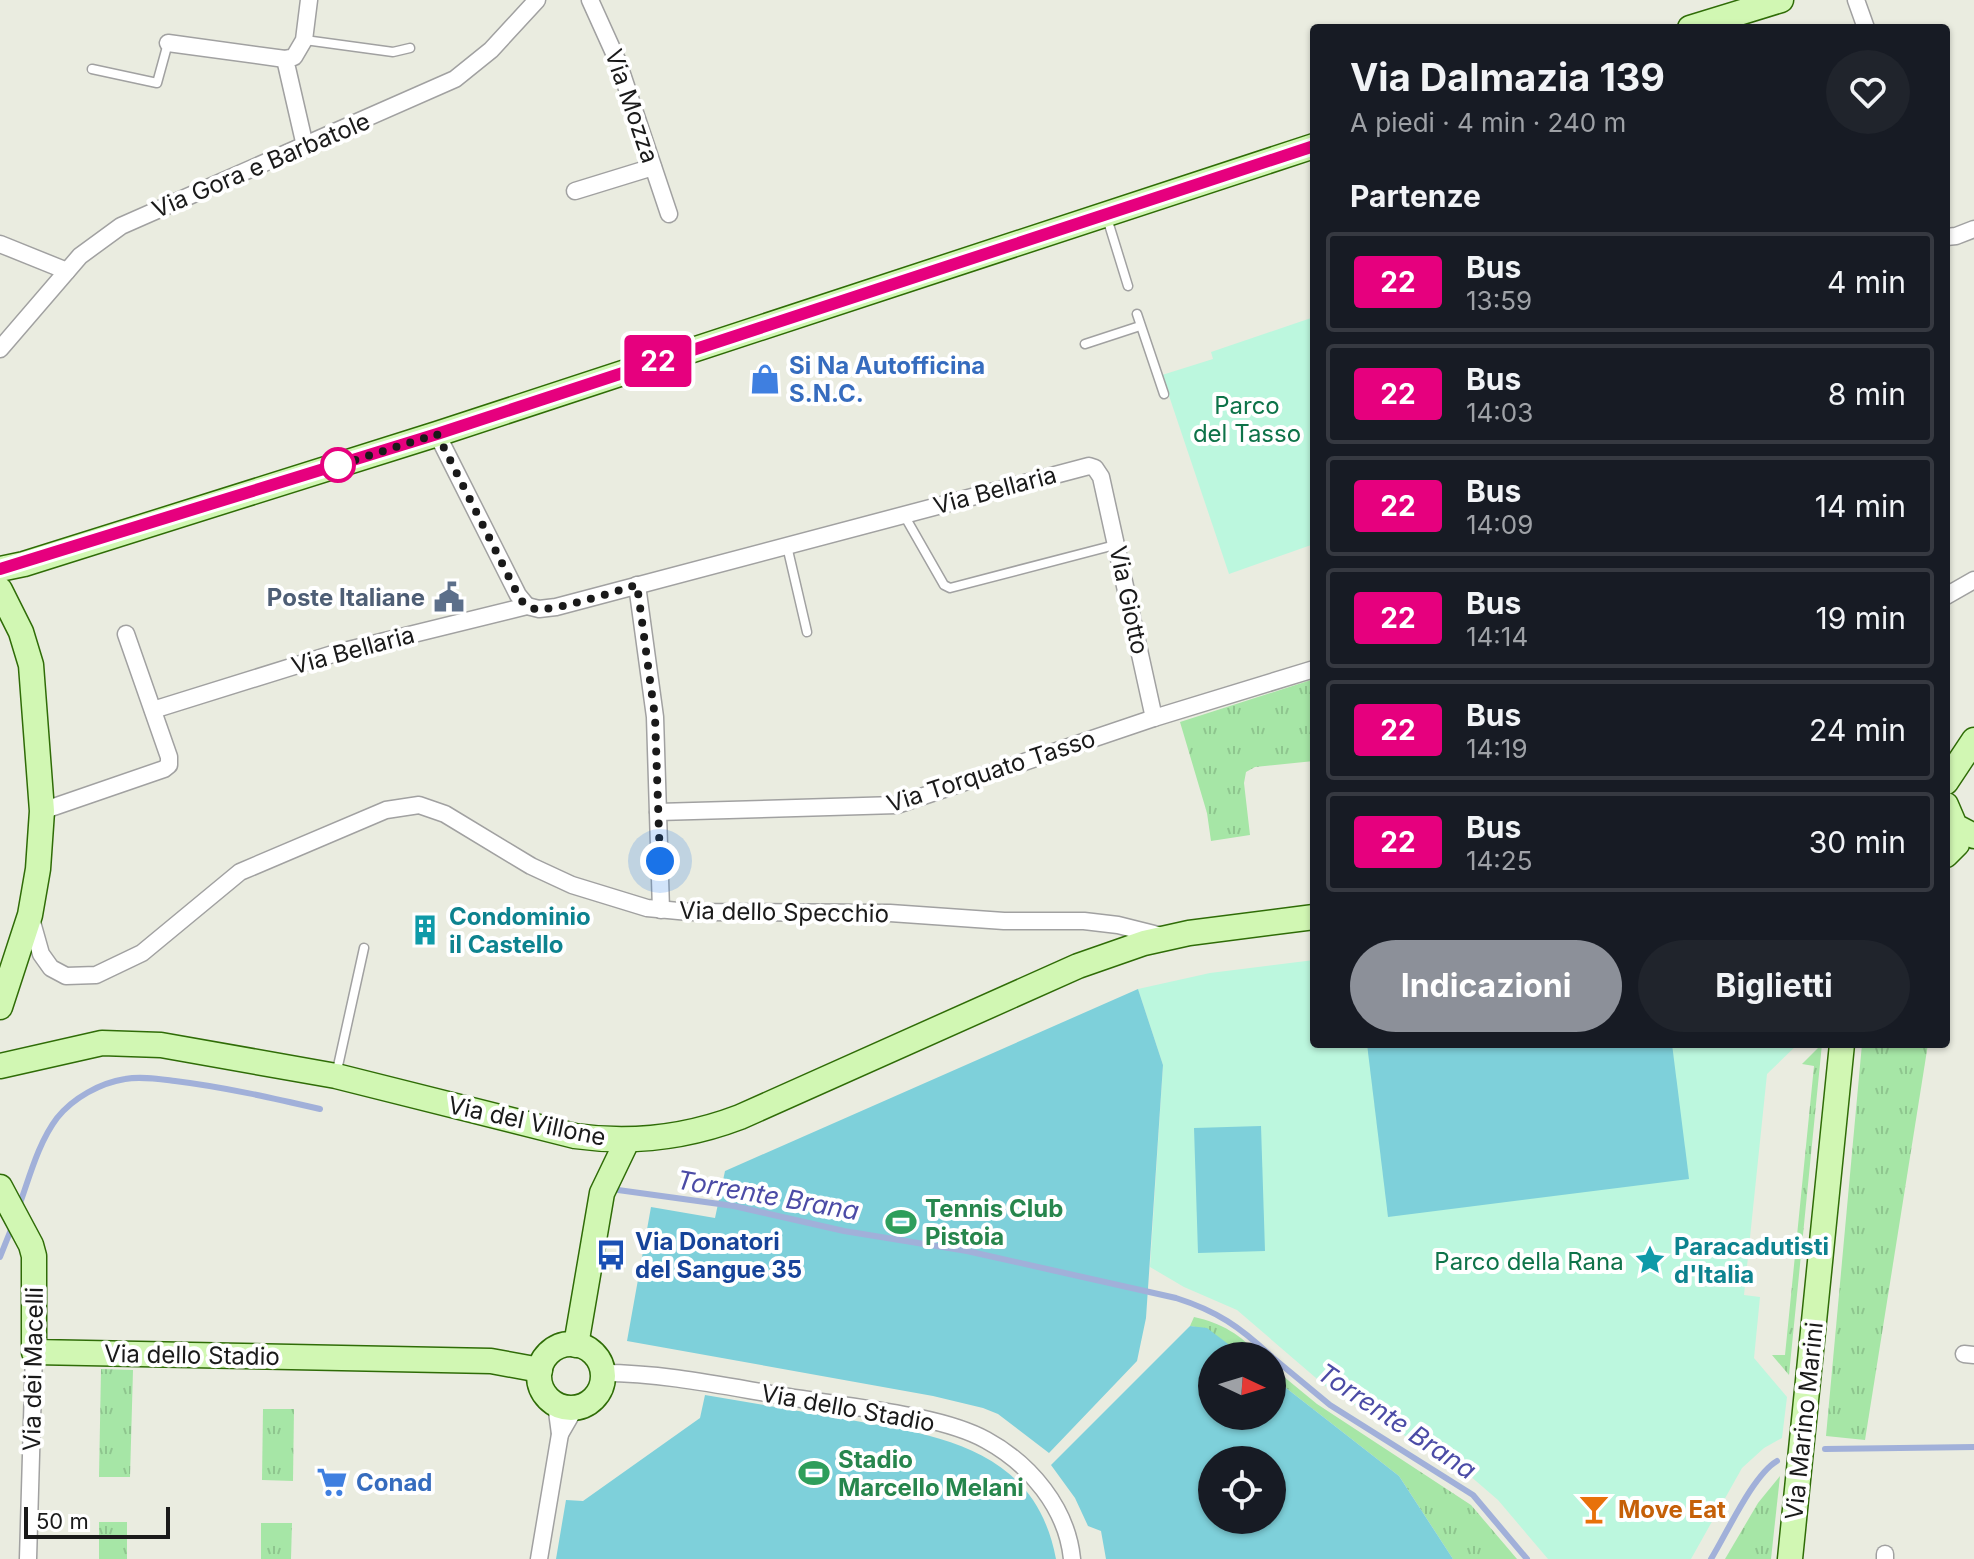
<!DOCTYPE html>
<html lang="it">
<head>
<meta charset="utf-8">
<style>
	body { margin:0; font-family:Inter,sans-serif; background:#20242c; color:#f1f3f6; height:100vh; display:flex; flex-direction:column; font-size:30px; white-space:nowrap }
	* { box-sizing:border-box; margin:0 }
	p { font-size:26px; color:#9ea1a6 }
	.icon { flex:none; width:44px; height:44px; fill:none; stroke:currentColor; stroke-width:2; stroke-linecap:round; stroke-linejoin:round }
	.map { position:relative; flex:1; overflow:hidden }
	.drawer { position:absolute; left:1310px; top:24px; width:640px; height:1024px; display:flex; flex-direction:column; background:#171b24; border-radius:8px; box-shadow:0 2px 6px #0004 }
	.drawer>* { flex:none }
	.badge { padding:0 16px; border-radius:6px; font-size:28px; line-height:52px }
	.needle { width:52px; rotate:94deg }
	.fabs { position:absolute; left:1198px; top:1342px; display:grid; gap:16px }
	.fabs a { display:grid; place-items:center; width:88px; height:88px; border-radius:50%; background:#171b24; box-shadow:0 2px 6px #0004; font-size:40px }
	.scale { position:absolute; left:24px; bottom:20px; width:146px; box-sizing:border-box; padding-left:8px; border:4px solid #1a1a1a; border-top:0; font-size:22px; line-height:28px; white-space:nowrap; color:#1a1a1a; -webkit-text-stroke:6px #fff; paint-order:stroke }
	.you { position:absolute; width:40px; height:40px; margin:-20px; border:6px solid #fff; border-radius:50%; background:#1a73e8; box-shadow:0 0 0 12px #1a73e833 }
	.map>.badge { position:absolute; translate:-50% -50%; box-shadow:0 0 0 4px #fff }
	h2 { padding:0 40px; font-size:30px; line-height:72px }
	.round { display:grid; place-items:center; flex:none; width:84px; height:84px; border-radius:42px; background:#20242c }
	.overview { display:flex; align-items:center; justify-content:space-between; height:136px; padding:0 40px }
	h1 { font-size:38px; font-weight:700; line-height:60px }
	.primary-button { display:flex; gap:16px; margin-top:auto; padding:16px 40px }
	.primary-button a { flex:1; height:92px; border-radius:48px; background:#8c9099; color:#fff; font-size:32px; font-weight:700; line-height:92px; text-align:center }
	.primary-button a+a { background:#20242c; color:#f1f3f6 }
	ul { padding:0; list-style:none }
	li { display:flex; align-items:center; gap:24px; height:100px; margin:0 16px 12px; padding:0 24px; border:4px solid #363941; border-radius:8px }
	li div { flex:1 }
	li b { display:block; font-size:30px }
	li em { font-style:normal }
	li .badge { min-width:88px; font-weight:700; text-align:center }
	.map>svg:first-child { display:block }
	.grass { fill:url(#grass-tufts) }
	.park { fill:#bcf7de }
	.pitch { fill:#7ed0da; fill-rule:evenodd }
	.lines { fill:none; stroke-linecap:round; stroke-linejoin:round }
	.stream { stroke:#a1b0d9; stroke-width:6 }
	.lane-casing { stroke:#a1a1a1; stroke-width:11 }
	.street-casing { stroke:#a1a1a1; stroke-width:19 }
	.secondary-casing { stroke:#2f6c07; stroke-width:27 }
	.lane { stroke:#fff; stroke-width:8 }
	.street { stroke:#fff; stroke-width:16 }
	.secondary { stroke:#d1f7b3; stroke-width:24 }
	.line-casing { stroke:#fff; stroke-width:18 }
	.line { stroke:#e6007e; stroke-width:12 }
	.walk { stroke:#1a1a1a; stroke-width:8; stroke-dasharray:0 14.4 }
	.stop-dot { fill:#fff; stroke:#e6007e; stroke-width:4 }
	.labels { text-anchor:middle; dominant-baseline:central; stroke-width:8; stroke-linejoin:round; paint-order:stroke }
	.street-label { font-size:24px; fill:#1a1a1a; stroke:#fff }
	.shop-label { font-size:24px; font-weight:bold; fill:#366cbe; stroke:#fff; text-anchor:start }
	.park-label { font-size:24px; fill:#0e7349; stroke:#fff }
	.service-label { font-size:24px; font-weight:bold; fill:#4e5e75; stroke:#fff; text-anchor:end }
	.culture-label { font-size:24px; font-weight:bold; fill:#0d838f; stroke:#fff; text-anchor:start }
	.leisure-label { font-size:24px; font-weight:bold; fill:#27864d; stroke:#fff; text-anchor:start }
	.transit-label { font-size:24px; font-weight:bold; fill:#164399; stroke:#fff; text-anchor:start }
	.food-label { font-size:24px; font-weight:bold; fill:#c56008; stroke:#fff; text-anchor:start }
	.water-label { font-size:26px; font-style:italic; fill:#4b4ba6; stroke:#fff }
</style>
</head>
<body>
<div class="map">
<svg width="1974" height="1559" viewBox="0 0 1974 1559">
	<defs>
		<pattern id="grass-tufts" width="24" height="20" patternUnits="userSpaceOnUse" patternTransform="scale(2)"><rect width="24" height="20" fill="#a6e6a6"/><path d="M3 7l-1-3M5 7V3M7 7l1-3M15 17l-1-3M17 17v-4M19 17l1-3" fill="none" stroke="#8ec58e"/></pattern>
	</defs>
	<rect width="100%" height="100%" fill="#eaece0"/>
	<g class="grass">
		<path d="M1311 680 1314 693V761L1255 767 1246 772 1244 783 1250 835 1211 841 1207 813 1180 722Z"/>
		<path d="M1822 1044 1789 1375 1772 1355H1785L1814 1066 1802 1064Z"/>
		<path d="M1862 1044H1928L1865 1440 1826 1436Z"/>
		<path d="M1194 1317C1222 1323 1241 1335 1260 1356 1229 1356 1222 1330 1190 1326Z"/>
		<path d="M1272 1367 1317 1404 1471 1505 1517 1559H1453L1399 1476 1272 1377Z"/>
		<path d="M101 1369 133 1370 130 1477H99Z"/>
		<path d="M263 1409H294L293 1481 262 1480Z"/>
		<path d="M1780 1476 1771 1559H1725L1758 1503Z"/>
		<rect x="99" y="1522" width="28" height="37"/>
		<path d="M261 1523H292L291 1559H261Z"/>
	</g>
	<g class="park">
		<path d="M1314 317V544L1229 574 1162 375 1213 359 1211 352Z"/>
		<path d="M1314 960V1044H1798L1767 1074 1744 1295 1760 1297 1754 1358 1787 1397 1782 1438 1764 1448 1742 1468 1691 1559H1548L1498 1500 1469 1475 1330 1390 1237 1310 1184 1287 1150 1267 1163 1065 1138 989 1210 973Z"/>
	</g>
	<g class="pitch">
		<path d="M1138 989 1163 1065 1146 1318 1137 1361 1049 1453 998 1414 983 1408 933 1396 627 1341 651 1207 715 1218 725 1171Z"/>
		<path d="M1367 1044H1672L1689 1179 1388 1217Z"/>
		<path d="M1261 1126 1265 1251 1198 1253 1194 1128Z"/>
		<path d="M1190 1326 1207 1328 1244 1356H1212V1416H1272V1377L1399 1476 1453 1559H1106L1101 1531 1088 1526 1075 1498 1051 1465ZM1212 1460H1272V1520H1212Z"/>
		<path d="M705 1395C752 1403 798 1411 844 1419 937 1435 1035 1447 1056 1559H556L566 1500 583 1501 700 1418Z"/>
	</g>
	<g class="lines">
		<g class="stream">
			<path d="M618 1190 734 1206 844 1231 967 1251 1176 1298C1217 1311 1240 1327 1271 1356"/>
			<path d="M18 1209C29 1179 38 1143 57 1118 73 1098 100 1083 125 1079 141 1076 159 1079 175 1081 224 1087 272 1098 320 1109"/>
			<path d="M0 1257 12 1227"/>
			<path d="M1272 1357 1330 1405 1473 1495 1527 1559"/>
			<path d="M1825 1449 1974 1447"/>
			<path d="M1711 1559C1727 1533 1753 1475 1777 1461"/>
		</g>
		<g class="lane-casing">
			<g id="lane">
				<path d="M305 40 393 52 410 48"/>
				<path d="M92 69 157 83 168 43"/>
				<path d="M1107 218 1128 286"/>
				<path d="M1137 314 1164 394"/>
				<path d="M1085 344 1140 326"/>
				<path d="M904 515 944 585 950 588 1115 545"/>
				<path d="M787 546 807 632"/>
				<path d="M336 1075 364 948"/>
			</g>
		</g>
		<g class="street-casing">
			<g id="street">
				<path d="M590 0 618 62 669 214"/>
				<path d="M1856 0 1866 28"/>
				<path d="M168 43 285 59"/>
				<path d="M305 146 285 59 294 57 304 40 309 0"/>
				<path d="M575 191 653 167"/>
				<path d="M1946 237 1956 236 1974 229"/>
				<path d="M0 244 67 271"/>
				<path d="M0 349 80 256 121 226 455 79 491 50 537 0"/>
				<path d="M437 434 518 595 527 606"/>
				<path d="M637 585 655 717 661 910"/>
				<path d="M1946 596 1974 580"/>
				<path d="M153 710 336 653 527 606 539 609 556 607 1089 466 1095 468 1101 477 1154 718"/>
				<path d="M42 811 164 769 169 765V757L126 634"/>
				<path d="M658 812 897 805 1154 718 1314 669"/>
				<path d="M30 915 41 954 51 968 66 976 96 975 142 953 240 872 386 810 419 805 445 814 531 866 572 885 647 908 689 912 890 913 1004 921H1084L1118 925 1162 936"/>
				<path d="M1964 1354 1974 1355"/>
				<path d="M603 1373C670 1373 737 1389 802 1399 855 1408 941 1415 986 1440 1030 1464 1067 1508 1072 1559"/>
				<path d="M560 1434 575 1408"/>
				<path d="M28 1559 34 1352"/>
				<path d="M539 1559 560 1434 556 1404"/>
				<path d="M1885 1559V1554"/>
			</g>
		</g>
		<g class="secondary-casing">
			<g id="secondary">
				<path d="M1690 28 1781 0"/>
				<path d="M0 569 24 564 437 434 1314 146"/>
				<path d="M0 590 21 632 31 665 42 811 38 869 30 915 0 1007"/>
				<path d="M1946 782 1974 740"/>
				<path d="M1946 805 1955 826 1974 836"/>
				<path d="M1946 855 1957 844"/>
				<path d="M0 1066 102 1043 161 1045 336 1076 575 1136C632 1144 685 1138 740 1117L1078 966 1144 943 1189 933 1314 917"/>
				<path d="M0 1187 31 1245 34 1256V1352L491 1361 540 1370"/>
				<circle cx="571" cy="1376" r="32"/>
				<path d="M576 1345 602 1193 627 1141"/>
				<path d="M1790 1559 1842 1044"/>
			</g>
		</g>
		<use href="#lane" class="lane"/>
		<use href="#street" class="street"/>
		<use href="#secondary" class="secondary"/>
	</g>
	<g class="lines">
		<g class="line-casing">
			<path id="line" d="M0 569 437 434 1314 146"/>
		</g>
		<use href="#line" class="line"/>
		<path class="walk" d="M338 465 333 467 437 434 518 595C521 601 525 605 531 608 551 614 614 591 637 585L655 717 660 861"/>
	</g>
	<defs>
		<g id="shop-bare" transform="scale(2.4)"><path d="M-5-2.5h2.3a2.7 3.5 0 0 1 5.4 0H5L5.5 6h-11ZM-1.5-2.5h3a1.5 2.3 0 0 0-3 0Z" fill="#3f7fe0" stroke="#fff" stroke-width="2.5" paint-order="stroke"/></g>
		<g id="civic-bare" transform="scale(2.4)"><path d="M-.6-6.5H3V-4.5H.6V-3L4-1V1h2V6H-6V1h2V-1L-.6-3ZM-1.2 2.5V6h2.4V2.5Z" fill="#5c6f8a" stroke="#fff" stroke-width="2.5" paint-order="stroke"/></g>
		<g id="building-bare" transform="scale(2.4)"><path d="M-4-6H4V6H1V3H-1V6H-4ZM-2.5-4.3h1.7v1.8h-1.7ZM.8-4.3h1.7v1.8H.8ZM-2.5-1h1.7V.8h-1.7ZM.8-1h1.7V.8H.8Z" fill="#0f9aa8" stroke="#fff" stroke-width="2.5" paint-order="stroke"/></g>
		<g id="stadium-bare" transform="scale(2.4)"><path d="M0-5a6.5 5 0 1 0 0 10a6.5 5 0 1 0 0-10ZM-3.5-1.8h7v3.6h-7Z" fill="#2e9e5b" stroke="#fff" stroke-width="2.5" paint-order="stroke"/></g>
		<g id="bus-bare" transform="scale(2.4)"><path d="M-5-6H5V4H4V6H2V4H-2V6H-4V4H-5ZM-3.5-4V0h7V-4ZM-3.5 1.2v1.5H-2V1.2ZM2 1.2v1.5H3.5V1.2Z" fill="#1a4fb4" stroke="#fff" stroke-width="2.5" paint-order="stroke"/></g>
		<g id="sight-bare" transform="scale(2.4)"><path d="M0-6L1.8-2.2L6-1.7L2.9 1.2L3.7 5.4L0 3.3L-3.7 5.4L-2.9 1.2L-6-1.7L-1.8-2.2Z" fill="#0f9aa8" stroke="#fff" stroke-width="2.5" paint-order="stroke"/></g>
		<g id="supermarket-bare" transform="scale(2.4)"><path d="M-6-5.5h2.5l.6 2H6L4.5 2H-2.5L-4.4-4H-6ZM-1.5 3.2a1.3 1.3 0 1 0 .1 0ZM3 3.2a1.3 1.3 0 1 0 .1 0Z" fill="#3f7fe0" stroke="#fff" stroke-width="2.5" paint-order="stroke"/></g>
		<g id="bar-bare" transform="scale(2.4)"><path d="M-6-5H6L.8 .8V4.5H3.5V6h-7V4.5H-.8V.8Z" fill="#e8710a" stroke="#fff" stroke-width="2.5" paint-order="stroke"/></g>
	</defs>
	<g fill-rule="evenodd">
		<use href="#shop-bare" x="765" y="379"/>
		<use href="#civic-bare" x="449" y="597"/>
		<use href="#building-bare" x="425" y="930"/>
		<use href="#stadium-bare" x="901" y="1222"/>
		<use href="#bus-bare" x="611" y="1255"/>
		<use href="#sight-bare" x="1650" y="1260"/>
		<use href="#stadium-bare" x="814" y="1473"/>
		<use href="#supermarket-bare" x="332" y="1482"/>
		<use href="#bar-bare" x="1594" y="1509"/>
	</g>
	<circle class="stop-dot" cx="338" cy="465" r="16"/>
	<g class="labels">
		<g class="street-label">
			<text transform="translate(632 106) rotate(71)">Via Mozza</text>
			<text transform="translate(261 165) rotate(-23)">Via Gora e Barbatole</text>
			<text transform="translate(995 490) rotate(-15)">Via Bellaria</text>
			<text transform="translate(1129 600) rotate(78)">Via Giotto</text>
			<text transform="translate(353 650) rotate(-15)">Via Bellaria</text>
			<text transform="translate(991 771) rotate(-18)">Via Torquato Tasso</text>
			<text transform="translate(784 912) rotate(1)">Via dello Specchio</text>
			<text transform="translate(527 1121) rotate(12)">Via del Villone</text>
			<text transform="translate(192 1355) rotate(1)">Via dello Stadio</text>
			<text transform="translate(33 1369) rotate(-89)">Via dei Macelli</text>
			<text transform="translate(848 1408) rotate(10)">Via dello Stadio</text>
			<text transform="translate(1804 1421) rotate(-84)">Via Marino Marini</text>
		</g>
		<g class="shop-label">
			<text x="789" y="365">Si Na Autofficina<tspan x="789" dy="28">S.N.C.</tspan></text>
			<text x="356" y="1482">Conad</text>
		</g>
		<g class="park-label">
			<text x="1247" y="405">Parco<tspan x="1247" dy="28">del Tasso</tspan></text>
			<text x="1529" y="1261">Parco della Rana</text>
		</g>
		<g class="service-label">
			<text x="425" y="597">Poste Italiane</text>
		</g>
		<g class="culture-label">
			<text x="449" y="916">Condominio<tspan x="449" dy="28">il Castello</tspan></text>
			<text x="1674" y="1246">Paracadutisti<tspan x="1674" dy="28">d'Italia</tspan></text>
		</g>
		<g class="leisure-label">
			<text x="925" y="1208">Tennis Club<tspan x="925" dy="28">Pistoia</tspan></text>
			<text x="838" y="1459">Stadio<tspan x="838" dy="28">Marcello Melani</tspan></text>
		</g>
		<g class="transit-label">
			<text x="635" y="1241">Via Donatori<tspan x="635" dy="28">del Sangue 35</tspan></text>
		</g>
		<g class="food-label">
			<text x="1618" y="1509">Move Eat</text>
		</g>
		<g class="water-label">
			<text transform="translate(768 1195) rotate(10)">Torrente Brana</text>
			<text transform="translate(1397 1421) rotate(34)">Torrente Brana</text>
		</g>
	</g>
</svg>
<div class="fabs">
<a><svg class="needle" viewBox="-14 -14 28 28"><path d="M0-13l5 13h-10z" fill="#e53935"/><path d="M0 13l5-13h-10z" fill="#9ea1a6"/></svg></a>
<a><svg class="icon" aria-label="locate" viewBox="0 0 24 24"><circle cx="12" cy="12" r="6"/><path d="M12 2v4M12 18v4M2 12h4M18 12h4"/></svg></a>
</div>
<div class="scale">50 m</div>
<div class="you" style="left:660px;top:861px"></div>
<b class="badge" style="left:658px;top:361px;background:#e6007e;color:#fff">22</b>
<section class="drawer">
<div class="overview"><div><h1>Via Dalmazia 139</h1><p>A piedi · 4 min · 240 m</p></div><a class="round"><svg class="icon" aria-label="heart" viewBox="0 0 24 24"><path d="M12 20l-8-8c-3-5 5-10 8-4 3-6 11-1 8 4z"/></svg></a></div>
<h2>Partenze</h2>
<ul>
<li><span class="badge" style="background:#e6007e;color:#fff">22</span><div><b>Bus</b><p>13:59</p></div><em>4 min</em></li>
<li><span class="badge" style="background:#e6007e;color:#fff">22</span><div><b>Bus</b><p>14:03</p></div><em>8 min</em></li>
<li><span class="badge" style="background:#e6007e;color:#fff">22</span><div><b>Bus</b><p>14:09</p></div><em>14 min</em></li>
<li><span class="badge" style="background:#e6007e;color:#fff">22</span><div><b>Bus</b><p>14:14</p></div><em>19 min</em></li>
<li><span class="badge" style="background:#e6007e;color:#fff">22</span><div><b>Bus</b><p>14:19</p></div><em>24 min</em></li>
<li><span class="badge" style="background:#e6007e;color:#fff">22</span><div><b>Bus</b><p>14:25</p></div><em>30 min</em></li>
</ul>
<div class="primary-button"><a>Indicazioni</a><a>Biglietti</a></div>
</section>
</div>
</body>
</html>
